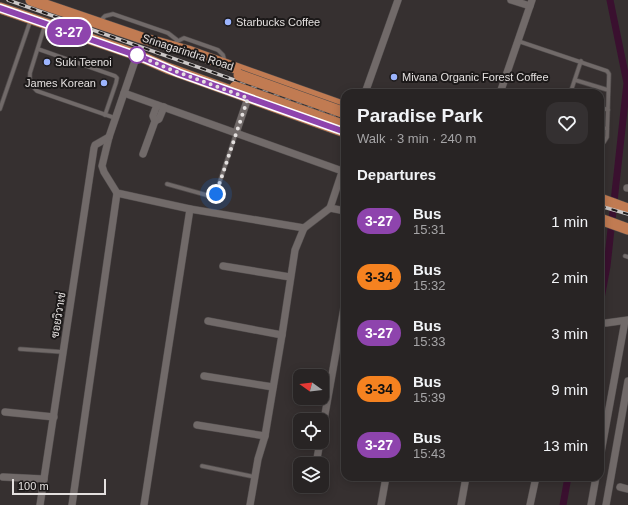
<!DOCTYPE html>
<html lang="en">
<head>
<meta charset="utf-8">
<style>
	body { margin:0; font-family:Arial,Sarabun,sans-serif; background:#343031; color:#f1f3f6; height:100vh; display:flex; flex-direction:column; font-size:15px; white-space:nowrap }
	* { box-sizing:border-box; margin:0 }
	p { font-size:13px; color:#a5a4a6 }
	.icon { flex:none; width:22px; height:22px; fill:none; stroke:currentColor; stroke-width:2; stroke-linecap:round; stroke-linejoin:round }
	.map { position:relative; flex:1; overflow:hidden }
	.sheet { position:absolute; left:341px; top:89px; width:263px; height:392px; display:flex; flex-direction:column; background:#282424; border-radius:12px; box-shadow:0 2px 10px #0003,0 0 0 1px #444141 }
	.sheet>* { flex:none }
	.badge { padding:0 8px; border-radius:13px; font-size:14px; line-height:26px }
	.needle { width:26px; rotate:285deg }
	.controls { position:absolute; left:293px; top:369px; display:grid; gap:8px }
	.controls a { display:grid; place-items:center; width:36px; height:36px; border-radius:8px; background:#282424; box-shadow:0 2px 10px #0003,0 0 0 1px #444141; font-size:20px }
	.scale { position:absolute; left:12px; bottom:10px; width:94px; box-sizing:border-box; padding-left:4px; border:2px solid #e4e0df; border-top:0; font-size:11px; line-height:14px; white-space:nowrap; color:#e4e0df; -webkit-text-stroke:3px #1c1919; paint-order:stroke }
	.you { position:absolute; width:20px; height:20px; margin:-10px; border:3px solid #fff; border-radius:50%; background:#1a73e8; box-shadow:0 0 0 6px #1a73e833 }
	.map>.badge { position:absolute; translate:-50% -50%; box-shadow:0 0 0 2px #fff }
	h2 { padding:0 16px; font-size:15px; line-height:36px }
	.round { display:grid; place-items:center; flex:none; width:42px; height:42px; border-radius:12px; background:#343031 }
	.headline { display:flex; align-items:center; justify-content:space-between; height:68px; padding:0 16px }
	h1 { font-size:19px; font-weight:700; line-height:30px }
	ul { padding:0; list-style:none }
	li { display:flex; align-items:center; gap:12px; height:56px; padding:0 16px }
	li div { flex:1 }
	li b { display:block; font-size:15px }
	li em { font-style:normal }
	li .badge { min-width:44px; font-weight:700; text-align:center }
	.map>svg:first-child { display:block }
	.lines { fill:none; stroke-linecap:round; stroke-linejoin:round }
	.canal { stroke:#3a102f; stroke-width:7 }
	.lane-casing { stroke:#514c4c; stroke-width:5 }
	.street-casing { stroke:#514c4c; stroke-width:8 }
	.primary-casing { stroke:#514c4c; stroke-width:12 }
	.lane { stroke:#716a69; stroke-width:3.5 }
	.street { stroke:#716a69; stroke-width:7 }
	.primary { stroke:#c17b52; stroke-width:11 }
	.rail-casing { stroke:#cbc7c6; stroke-width:3.5 }
	.rail { stroke:#1c1919; stroke-width:2; stroke-dasharray:6; stroke-linecap:butt }
	.primary-bridge-casing { stroke:#514c4c; stroke-width:12; stroke-linecap:butt }
	.primary-bridge { stroke:#c17b52; stroke-width:11 }
	.line-casing { stroke:#fff; stroke-width:9 }
	.line { stroke:#8e44ad; stroke-width:6 }
	.walk { stroke:#e4e0df; stroke-width:4; stroke-dasharray:0 7.2 }
	.poi-dot { fill:#9cb4fd; stroke:#1c1919; stroke-width:1.5 }
	.stop-dot { fill:#fff; stroke:#8e44ad; stroke-width:2 }
	.labels { text-anchor:middle; dominant-baseline:central; stroke-width:4; stroke-linejoin:round; paint-order:stroke }
	.poi-label { font-size:11px; fill:#e4e0df; stroke:#1c1919; text-anchor:start }
	.street-label { font-size:11px; fill:#e4e0df; stroke:#1c1919 }
</style>
</head>
<body>
<div class="map">
<svg width="628" height="505" viewBox="0 0 628 505">
	<rect width="100%" height="100%" fill="#363030"/>
	<g class="lines">
		<g class="canal">
			<path d="M600 304 607 266 627 83 610 0"/>
			<path d="M563 505 568 477"/>
		</g>
		<g class="lane-casing">
			<g id="lane">
				<path d="M99 22 105 16 113 14 168 33 177 40"/>
				<path d="M45 25 30 73C29 81 31 85 37 91L115 118"/>
				<path d="M518 41 607 71 609 74 607 137 604 142 600 143"/>
				<path d="M176 42 184 38 218 50 223 55 225 62"/>
				<path d="M38 49 115 76 117 78 116 83 105 115"/>
				<path d="M575 80 608 90"/>
				<path d="M571 91 581 61"/>
				<path d="M600 107 608 110"/>
				<path d="M0 109 31 19"/>
				<path d="M600 126 607 129"/>
				<path d="M167 184 210 196 214 195 217 190 236 133"/>
				<path d="M625 256 628 257"/>
				<path d="M20 349 63 352"/>
				<path d="M202 466 255 477"/>
			</g>
		</g>
		<g class="street-casing">
			<g id="street">
				<path d="M511 0 530 6"/>
				<path d="M137 55 109 137 102 166 104 172 117 193 190 209 304 228"/>
				<path d="M124 93 345 172"/>
				<path d="M365 93 398 0"/>
				<path d="M500 93 532 0"/>
				<path d="M155 121 159 119 164 107"/>
				<path d="M236 133 248 98"/>
				<path d="M143 154 155 121 153 116 157 105"/>
				<path d="M627 188H628"/>
				<path d="M330 208 345 211"/>
				<path d="M223 266 290 277"/>
				<path d="M208 321 282 335"/>
				<path d="M606 323 628 320"/>
				<path d="M204 376 273 387"/>
				<path d="M5 412 54 417"/>
				<path d="M197 425 265 436"/>
				<path d="M322 431 345 302"/>
				<path d="M600 458 625 321"/>
				<path d="M316 464 320 442"/>
				<path d="M3 477 44 479"/>
				<path d="M620 487 628 489"/>
				<path d="M40 505 94 148 95 145 109 137"/>
				<path d="M72 505 117 193"/>
				<path d="M144 505 190 209"/>
				<path d="M250 505 258 459 265 436 282 335 295 250 304 228 330 208 345 163"/>
				<path d="M381 505 386 477"/>
				<path d="M461 505 466 477"/>
				<path d="M530 505 536 477"/>
				<path d="M591 505 596 477"/>
				<path d="M606 505 628 381"/>
			</g>
		</g>
		<g class="primary-casing">
			<g id="primary">
				<path d="M31 0 142 38 188 51 345 107"/>
				<path d="M0 8 137 55 167 68 345 132"/>
				<path d="M600 199 628 209"/>
				<path d="M600 219 628 229"/>
			</g>
		</g>
		<use href="#lane" class="lane"/>
		<use href="#street" class="street"/>
		<use href="#primary" class="primary"/>
		<g class="rail-casing">
			<g id="rail">
				<path d="M8 0 345 119"/>
				<path d="M600 206 628 214"/>
			</g>
		</g>
		<use href="#rail" class="rail"/>
		<g class="primary-bridge-casing">
			<g id="primary-bridge">
				<path d="M239 75 345 113"/>
				<path d="M235 87 345 126"/>
			</g>
		</g>
		<use href="#primary-bridge" class="primary-bridge"/>
	</g>
	<g class="lines">
		<g class="line-casing">
			<path id="line" d="M0 8 141 57 179 73 345 132"/>
		</g>
		<use href="#line" class="line"/>
		<path class="walk" d="M137 55 167 68 248 98 216 194"/>
	</g>
	<g class="poi-dot">
		<circle cx="228" cy="22" r="4"/>
		<circle cx="47" cy="62" r="4"/>
		<circle cx="394" cy="77" r="4"/>
		<circle cx="104" cy="83" r="4"/>
	</g>
	<circle class="stop-dot" cx="137" cy="55" r="8"/>
	<g class="labels">
		<g class="poi-label">
			<text x="236" y="22">Starbucks Coffee</text>
			<text x="55" y="62">Suki Teenoi</text>
			<text x="402" y="77">Mivana Organic Forest Coffee</text>
			<text x="96" y="83" text-anchor="end">James Korean</text>
		</g>
		<g class="street-label">
			<text transform="translate(188 52) rotate(18)">Srinagarindra Road</text>
			<text transform="translate(58 315) rotate(-81)">ซอยวิวาเช่</text>
		</g>
	</g>
</svg>
<div class="controls">
<a><svg class="needle" viewBox="-14 -14 28 28"><path d="M0-13l5 13h-10z" fill="#e53935"/><path d="M0 13l5-13h-10z" fill="#a5a4a6"/></svg></a>
<a><svg class="icon" aria-label="locate" viewBox="0 0 24 24"><circle cx="12" cy="12" r="6"/><path d="M12 2v4M12 18v4M2 12h4M18 12h4"/></svg></a>
<a><svg class="icon" aria-label="layers" viewBox="0 0 24 24"><path d="M12 4l9 5-9 5-9-5zM3 14l9 5 9-5"/></svg></a>
</div>
<div class="scale">100 m</div>
<div class="you" style="left:216px;top:194px"></div>
<b class="badge" style="left:69px;top:32px;background:#8e44ad;color:#fff">3-27</b>
<section class="sheet">
<div class="headline"><div><h1>Paradise Park</h1><p>Walk · 3 min · 240 m</p></div><a class="round"><svg class="icon" aria-label="heart" viewBox="0 0 24 24"><path d="M12 20l-8-8c-3-5 5-10 8-4 3-6 11-1 8 4z"/></svg></a></div>
<h2>Departures</h2>
<ul>
<li><span class="badge" style="background:#8e44ad;color:#fff">3-27</span><div><b>Bus</b><p>15:31</p></div><em>1 min</em></li>
<li><span class="badge" style="background:#f58220;color:#111">3-34</span><div><b>Bus</b><p>15:32</p></div><em>2 min</em></li>
<li><span class="badge" style="background:#8e44ad;color:#fff">3-27</span><div><b>Bus</b><p>15:33</p></div><em>3 min</em></li>
<li><span class="badge" style="background:#f58220;color:#111">3-34</span><div><b>Bus</b><p>15:39</p></div><em>9 min</em></li>
<li><span class="badge" style="background:#8e44ad;color:#fff">3-27</span><div><b>Bus</b><p>15:43</p></div><em>13 min</em></li>
</ul>
</section>
</div>
</body>
</html>
